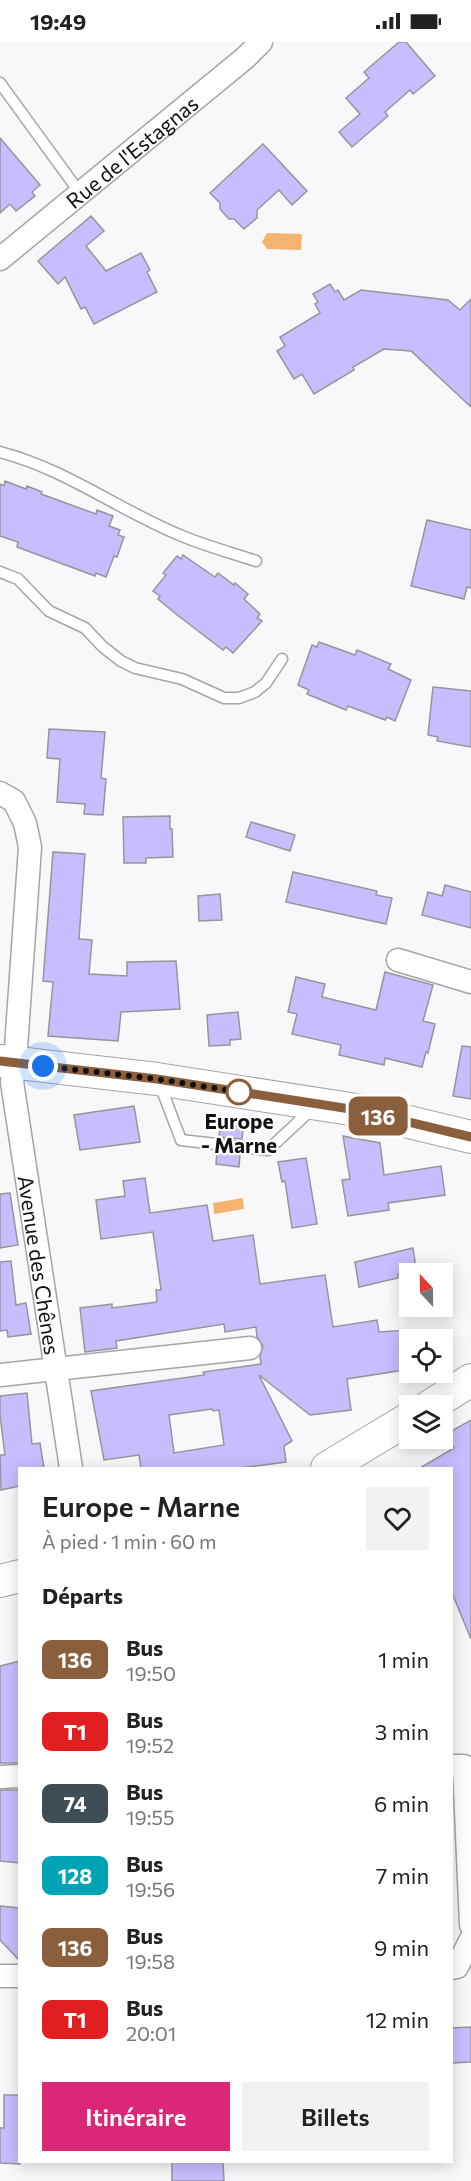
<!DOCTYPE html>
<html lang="fr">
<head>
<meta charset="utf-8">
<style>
	body { margin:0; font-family:Commissioner,sans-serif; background:#f2f2f2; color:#222; height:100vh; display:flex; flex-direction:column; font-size:22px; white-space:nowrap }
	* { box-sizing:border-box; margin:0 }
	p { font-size:20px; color:#767676 }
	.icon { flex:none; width:33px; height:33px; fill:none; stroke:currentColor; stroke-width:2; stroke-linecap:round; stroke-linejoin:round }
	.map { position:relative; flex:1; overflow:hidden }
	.details { position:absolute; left:18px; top:1425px; width:435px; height:696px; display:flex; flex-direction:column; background:#fff; border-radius:0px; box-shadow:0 3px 15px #0003 }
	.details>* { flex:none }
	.badge { padding:0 12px; border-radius:9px; font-size:21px; line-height:39px }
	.needle { width:39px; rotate:338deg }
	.tools { position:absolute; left:399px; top:1221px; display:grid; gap:12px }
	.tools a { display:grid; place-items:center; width:54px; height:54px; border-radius:0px; background:#fff; box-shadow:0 3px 15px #0003; font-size:30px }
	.you { position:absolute; width:30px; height:30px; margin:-15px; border:4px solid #fff; border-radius:50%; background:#1a73e8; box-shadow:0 0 0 9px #1a73e833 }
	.map>.badge { position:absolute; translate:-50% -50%; box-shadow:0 0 0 3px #fff }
	h2 { padding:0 24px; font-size:22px; line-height:54px }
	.round { display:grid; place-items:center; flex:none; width:63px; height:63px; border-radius:0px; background:#f2f2f2 }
	.head { display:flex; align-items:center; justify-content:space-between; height:102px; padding:0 24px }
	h1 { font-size:28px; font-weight:600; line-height:45px }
	.cta { display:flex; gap:12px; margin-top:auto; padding:12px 24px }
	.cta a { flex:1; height:69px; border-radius:0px; background:#db2777; color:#fff; font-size:24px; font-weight:600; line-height:69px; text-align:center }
	.cta a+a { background:#f2f2f2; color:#222 }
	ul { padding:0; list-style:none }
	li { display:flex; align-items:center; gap:18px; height:72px; padding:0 24px }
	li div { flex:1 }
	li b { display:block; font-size:22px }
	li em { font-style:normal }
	li .badge { min-width:66px; font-weight:700; text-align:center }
	.status { display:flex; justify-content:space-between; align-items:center; height:42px; padding:0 30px; background:#fff; direction:ltr }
	.status svg { height:16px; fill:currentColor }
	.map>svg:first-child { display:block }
	.water { fill:#f4b470 }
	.building { fill:#c8bdfe; stroke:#969598; stroke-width:1.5; fill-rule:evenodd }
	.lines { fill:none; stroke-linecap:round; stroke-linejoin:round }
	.service-casing { stroke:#a5a5a8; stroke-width:13 }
	.minor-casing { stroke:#a5a5a8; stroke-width:25 }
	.secondary-casing { stroke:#a5a5a8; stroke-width:34 }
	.service { stroke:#fff; stroke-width:10 }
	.minor { stroke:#fff; stroke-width:22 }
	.secondary { stroke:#fff; stroke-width:32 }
	.line-casing { stroke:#fff; stroke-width:14 }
	.line { stroke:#8b5e3c; stroke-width:9 }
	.walk { stroke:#100f11; stroke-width:6; stroke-dasharray:0 10.8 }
	.stop-dot { fill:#fff; stroke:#8b5e3c; stroke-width:3 }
	.labels { text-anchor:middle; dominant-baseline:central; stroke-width:4.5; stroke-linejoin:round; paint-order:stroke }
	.street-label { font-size:21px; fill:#100f11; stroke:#fff }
	.stop-label { font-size:21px; font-weight:bold; fill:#100f11; stroke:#fff }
</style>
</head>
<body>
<div class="status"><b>19:49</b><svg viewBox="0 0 49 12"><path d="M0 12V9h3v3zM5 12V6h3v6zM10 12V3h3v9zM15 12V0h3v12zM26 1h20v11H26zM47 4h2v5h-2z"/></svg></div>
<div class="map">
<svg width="471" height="2139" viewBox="0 0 471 2139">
	<rect width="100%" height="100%" fill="#f8f8fb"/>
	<g class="water">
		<path d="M267 191 302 192 301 208 267 207 262 200Z"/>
		<path d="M243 1156 244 1167 214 1172 213 1161Z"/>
	</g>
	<g class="building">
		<path d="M399 0H406L435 34 413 52 410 48 385 70 388 74 352 105 339 90 360 72 346 56 369 36 364 30Z"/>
		<path d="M0 96 40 143 32 150 35 154 16 169 10 162 0 171Z"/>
		<path d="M263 102 307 149 292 163 279 148 257 168V176L244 187 234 177H229L220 167V161L210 151Z"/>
		<path d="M91 174 104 189 86 204 106 229 141 211 150 228 147 230 157 250 94 282 85 265 81 267 65 235 58 242 38 219Z"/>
		<path d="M330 242 335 250 338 248 344 258 361 248 448 258 460 268 471 257V365L411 309 384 307 353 325 354 328 314 352 302 332 294 337 277 309 285 304 280 295 320 271 315 262 318 260 313 252Z"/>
		<path d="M5 439 26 447 27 444 42 450 41 452 96 472 97 468 113 474 109 484 120 488 118 493 124 495 117 515 114 514 106 535 96 531 95 534 17 505 18 500 0 494V442L4 444Z"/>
		<path d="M427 478 471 488V546L467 545 464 557 411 544Z"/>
		<path d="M183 513 215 535 218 531 234 543 235 541 248 552 244 557 260 572 257 576 262 579 233 611 226 605 223 608 176 572 158 557 160 554 153 549 166 533 163 531 177 514 181 517Z"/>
		<path d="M319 600 355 613 357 608 391 622 388 627 411 638 395 679 387 675 385 678 348 664 346 668 307 652 309 648 298 643 312 603 317 605Z"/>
		<path d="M433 645 471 649V705L437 699 438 695 428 693Z"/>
		<path d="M49 687 105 690 101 736 106 737 103 773 84 772 85 762 57 760 60 717 47 716Z"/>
		<path d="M170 774V787H172L173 815 146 816V821H124L123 775Z"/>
		<path d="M251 780 295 793 290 809 246 795Z"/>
		<path d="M53 810 85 812 79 897 92 898 89 932 127 934V920L176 919 180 967 121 970 118 999 48 994 53 940 43 939Z"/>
		<path d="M293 830 377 849 376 853 392 856 386 882 286 860Z"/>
		<path d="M445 843 471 850V886L422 873 428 850 442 854Z"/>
		<path d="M220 852 222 878 199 879 198 854Z"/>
		<path d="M385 930 433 943 423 979 435 982 428 1011 426 1010 422 1025 385 1016 384 1023 339 1013 341 1003 292 992 297 972 288 970 296 935 325 942 322 955 376 968Z"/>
		<path d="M238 970 241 997 230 998V1003L209 1004 207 973Z"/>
		<path d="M462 1004 471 1005V1057L453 1054Z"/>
		<path d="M134 1064 140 1100 80 1108 74 1073Z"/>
		<path d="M221 1077 244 1080 242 1097 219 1095Z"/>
		<path d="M343 1094 380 1101 384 1133 441 1124 445 1153 388 1161 389 1168 348 1174 342 1138 350 1137Z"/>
		<path d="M217 1110 240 1112 239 1125 216 1122Z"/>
		<path d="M306 1116 317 1182 292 1186 285 1139 282 1140 278 1120Z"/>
		<path d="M145 1136 150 1171 207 1163 213 1199 253 1193 260 1242 325 1233 333 1285 377 1278 379 1290 410 1288V1327L347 1337 351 1368 310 1373 259 1333 292 1399 284 1404 286 1420 240 1426H141L139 1413 104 1418 91 1349 204 1333 203 1330 261 1322 260 1314 263 1304 257 1295 256 1285 225 1290 224 1282 116 1299 117 1306 85 1310 80 1266 112 1262V1266L157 1260 156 1248H161L153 1190 101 1197 96 1158 125 1154 123 1139ZM212 1367 213 1369 219 1368 224 1403 174 1411 169 1373Z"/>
		<path d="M10 1151 18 1203 0 1206V1152Z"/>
		<path d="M413 1206 417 1232H398V1236L359 1245 355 1220Z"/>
		<path d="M11 1219 16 1263 26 1261 31 1292 8 1295 7 1288 0 1289V1220Z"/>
		<path d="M27 1351 32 1402 40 1401 44 1426H20V1444L1 1448 0 1413H5L0 1373V1354Z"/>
		<path d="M471 1378V1597L452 1551V1426H420L454 1406 446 1392Z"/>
		<path d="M20 1619V1721H0V1624Z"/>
		<path d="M0 1748H20V1821L0 1819Z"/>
		<path d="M0 1864 20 1866V1919L0 1898Z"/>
		<path d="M471 1985V2020L452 2021V1986Z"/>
		<path d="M4 2053H20V2122L0 2121V2086H4Z"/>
		<path d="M172 2120H223L224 2139H172Z"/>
	</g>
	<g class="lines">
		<g class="service-casing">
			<g id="service">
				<path d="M0 41 80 151"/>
				<path d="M0 410C66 427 120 469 182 494 206 504 232 511 256 519"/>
				<path d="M0 530 18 537 49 569 85 586 103 605 121 619 135 626 182 637 224 656H239L255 650 266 641 282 617"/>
				<path d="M160 1043 181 1098 268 1108 312 1067"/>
			</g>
		</g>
		<g class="minor-casing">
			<g id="minor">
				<path id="s1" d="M0 217 245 16 261 0"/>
				<path id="s2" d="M0 751 14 759 25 781 30 805 15 1020 12 1040 71 1426"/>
				<path d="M398 918 471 940"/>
				<path d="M0 1333 250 1306"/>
				<path d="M452 1724H464L471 1883"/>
				<path d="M0 1735 20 1734"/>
				<path d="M452 1926 457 1925 471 1897"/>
				<path d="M0 1934H20"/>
			</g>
		</g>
		<g class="secondary-casing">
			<g id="secondary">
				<path d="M0 1019 157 1037 363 1069 471 1095"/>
				<path d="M430 1364 471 1338"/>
				<path d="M327 1426 410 1376"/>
				<path d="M0 1539 20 1534"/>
			</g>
		</g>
		<use href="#service" class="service"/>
		<use href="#minor" class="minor"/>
		<use href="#secondary" class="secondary"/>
	</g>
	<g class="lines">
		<g class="line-casing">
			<path id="line" d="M0 1019 157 1037 363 1069 471 1095"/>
		</g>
		<use href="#line" class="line"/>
		<path class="walk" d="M43 1024 157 1037 239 1050"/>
	</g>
	<circle class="stop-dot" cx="239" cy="1050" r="12"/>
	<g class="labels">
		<g class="street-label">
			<text stroke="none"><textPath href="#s1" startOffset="170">Rue de l'Estagnas</textPath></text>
			<text stroke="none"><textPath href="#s2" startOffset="486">Avenue des Chênes</textPath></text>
		</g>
		<g class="stop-label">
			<text x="239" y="1078">Europe<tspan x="239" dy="24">- Marne</tspan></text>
		</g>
	</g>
</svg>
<div class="tools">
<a><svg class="needle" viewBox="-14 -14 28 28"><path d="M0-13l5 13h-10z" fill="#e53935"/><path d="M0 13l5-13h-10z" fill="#767676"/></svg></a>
<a><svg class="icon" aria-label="locate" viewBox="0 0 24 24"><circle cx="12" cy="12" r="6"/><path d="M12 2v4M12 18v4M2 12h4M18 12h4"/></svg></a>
<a><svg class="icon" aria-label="layers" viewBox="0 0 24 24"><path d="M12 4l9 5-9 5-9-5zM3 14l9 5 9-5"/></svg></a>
</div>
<div class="you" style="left:43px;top:1024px"></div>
<b class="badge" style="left:378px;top:1074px;background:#8b5e3c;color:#fff">136</b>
<section class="details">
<div class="head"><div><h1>Europe - Marne</h1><p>À pied · 1 min · 60 m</p></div><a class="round"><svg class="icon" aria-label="heart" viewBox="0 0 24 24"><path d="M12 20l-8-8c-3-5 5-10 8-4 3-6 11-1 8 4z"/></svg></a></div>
<h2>Départs</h2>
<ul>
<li><span class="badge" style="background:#8b5e3c;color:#fff">136</span><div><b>Bus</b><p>19:50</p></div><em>1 min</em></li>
<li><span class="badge" style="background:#e11f21;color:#fff">T1</span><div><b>Bus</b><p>19:52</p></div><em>3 min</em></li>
<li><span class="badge" style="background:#3f4e55;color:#fff">74</span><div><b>Bus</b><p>19:55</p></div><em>6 min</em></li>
<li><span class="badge" style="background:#00a3b4;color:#fff">128</span><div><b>Bus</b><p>19:56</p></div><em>7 min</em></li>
<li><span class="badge" style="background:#8b5e3c;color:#fff">136</span><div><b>Bus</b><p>19:58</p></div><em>9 min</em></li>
<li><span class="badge" style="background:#e11f21;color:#fff">T1</span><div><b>Bus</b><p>20:01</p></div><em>12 min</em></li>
</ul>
<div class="cta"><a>Itinéraire</a><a>Billets</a></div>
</section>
</div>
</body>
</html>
